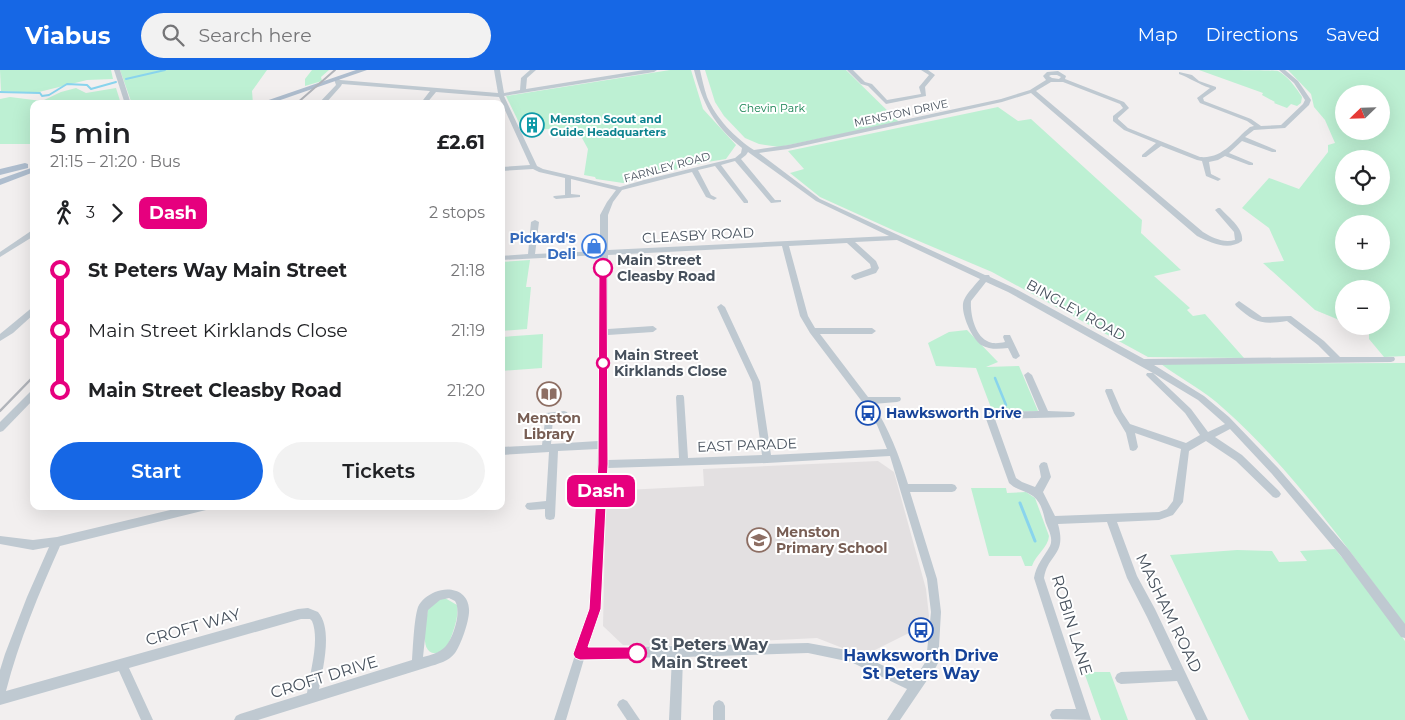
<!DOCTYPE html>
<html lang="en">
<head>
<meta charset="utf-8">
<style>
	body { margin:0; font-family:Montserrat,sans-serif; background:#f2f2f2; color:#202124; height:100vh; display:flex; flex-direction:column; font-size:19px; white-space:nowrap }
	* { box-sizing:border-box; margin:0 }
	p { font-size:16px; color:#757577 }
	.icon { flex:none; width:28px; height:28px; fill:none; stroke:currentColor; stroke-width:2; stroke-linecap:round; stroke-linejoin:round }
	.map { position:relative; flex:1; overflow:hidden }
	.sheet { position:absolute; left:30px; top:30px; width:475px; height:410px; display:flex; flex-direction:column; background:#fff; border-radius:10px; box-shadow:0 5px 20px #0002 }
	.sheet>* { flex:none }
	.badge { padding:0 10px; border-radius:8px; font-size:18px; line-height:32px }
	.needle { width:32px; rotate:247deg }
	.controls { position:absolute; left:1335px; top:15px; display:grid; gap:10px }
	.controls a { display:grid; place-items:center; width:55px; height:55px; border-radius:50%; background:#fff; box-shadow:0 5px 20px #0002; font-size:25px }
	.map>.badge { position:absolute; translate:-50% -50%; box-shadow:0 0 0 2px #fff }
	.legs { display:flex; align-items:center; gap:8px; height:55px; padding:0 20px; font-size:16px }
	.legs p { margin-inline-start:auto }
	.overview { display:flex; align-items:center; justify-content:space-between; height:85px; padding:0 20px }
	h1 { font-size:28px; font-weight:600; line-height:38px }
	.primary-button { display:flex; gap:10px; margin-top:auto; padding:10px 20px }
	.primary-button a { flex:1; height:58px; border-radius:30px; background:#1667e5; color:#fff; font-size:20px; font-weight:600; line-height:58px; text-align:center }
	.primary-button a+a { background:#f2f2f2; color:#202124 }
	ul { padding:0 20px; list-style:none }
	li { display:flex; align-items:center; gap:18px; height:60px; font-size:19px }
	li i { display:grid; place-items:center; width:8px; height:100%; margin:0 6px; background:currentColor }
	li i::after { content:''; width:12px; height:12px; margin:-6px; border:4px solid; border-radius:50%; background:#fff }
	li p { margin-inline-start:auto }
	li:first-child i { background:linear-gradient(#0000 50%,currentColor 0) }
	li:last-child i { background:linear-gradient(currentColor 50%,#0000 0) }
	header { display:flex; align-items:center; gap:30px; box-sizing:border-box; height:70px; padding:0 25px; background:#1667e5; color:#fff }
	header strong { font-size:24px }
	nav { display:flex; gap:28px; margin-inline-start:auto; font-size:18px }
	.search { width:350px; height:45px; background:#f2f2f2; display:flex; align-items:center; gap:12px; box-sizing:border-box; padding:0 18px; border-radius:28px; color:#757577; font-size:19px }
	.map>svg:first-child { display:block }
	.education { fill:#e3e0e1 }
	.green { fill:#bdf0d3; fill-rule:evenodd }
	.lines { fill:none; stroke-linecap:round; stroke-linejoin:round }
	.stream-far2 { stroke:#89d4ed; stroke-width:2 }
	.stream-far1 { stroke:#89d4ed; stroke-width:2.5 }
	.stream { stroke:#89d4ed; stroke-width:3 }
	.minor { fill:#bfc9d1; fill-rule:evenodd }
	.major { fill:#aebdce; fill-rule:evenodd }
	.rail-far1 { stroke:#b1b4ba; stroke-width:2 }
	.rail { stroke:#b1b4ba; stroke-width:2.5 }
	.line-1 { fill:#e6007e; stroke:#fff }
	.stop-1-dot { fill:#fff; stroke:#e6007e; stroke-width:2.5 }
	.labels { text-anchor:middle; dominant-baseline:central; stroke-width:4; stroke-linejoin:round; paint-order:stroke }
	.far-park-label { font-size:11px; fill:#158050; stroke:#fff }
	.far-street-label { font-size:11px; fill:#47515d; stroke:#fff }
	.far-culture-label { font-size:11px; font-weight:bold; fill:#0d838f; stroke:#fff; text-anchor:start }
	.street-label { font-size:14px; fill:#47515d; stroke:#fff }
	.shop-label { font-size:14px; font-weight:bold; fill:#366cbe; stroke:#fff; text-anchor:end }
	.stop-label { font-size:14px; font-weight:bold; fill:#47515d; stroke:#fff; text-anchor:start }
	.transit-label { font-size:14px; font-weight:bold; fill:#164399; stroke:#fff; text-anchor:start }
	.education-label { font-size:14px; font-weight:bold; fill:#785e54; stroke:#fff }
	.near-street-label { font-size:16px; fill:#47515d; stroke:#fff }
	.near-stop-label { font-size:16px; font-weight:bold; fill:#47515d; stroke:#fff; text-anchor:start }
	.near-transit-label { font-size:16px; font-weight:bold; fill:#164399; stroke:#fff }
</style>
</head>
<body>
<header>
<strong>Viabus</strong>
<div class="search"><svg class="icon" aria-label="search" viewBox="0 0 24 24"><circle cx="10" cy="10" r="6"/><path d="M15 15l6 6"/></svg>Search here</div>
<nav><a>Map</a><a>Directions</a><a>Saved</a></nav>
</header>
<div class="map">
<svg width="1405" height="650" viewBox="0 0 1405 650">
	<rect width="100%" height="100%" fill="#f2efef"/>
	<path class="education" d="M878 391 894 402 926 519 929 546 927 554 863 586 817 568 661 576 623 575 603 556 606 421 704 416 703 399Z"/>
	<g class="green">
		<path d="M0 0H111L113 9 87 10 35 23 1 21Z"/>
		<path d="M120 0H267L252 21 253 34H132Z"/>
		<path d="M312 0H329L321 7 322 11 305 16V9Z"/>
		<path d="M670 0H691L703 39 736 75 726 89 701 93 623 113 596 109 595 107 584 105 588 79 576 57 523 61 506 26Z"/>
		<path d="M705 0H846L899 52 779 77 759 74 745 68 724 46 715 32Z"/>
		<path d="M1199 0C1211 0 1271 0 1278 1 1288 6 1296 18 1302 27L1301 33 1297 36 1291 34 1287 38 1274 33 1275 32 1262 25 1263 23Z"/>
		<path d="M1288 0H1405V286L1384 287 1369 269V263L1354 256H1381V219H1344V252L1315 240 1263 193 1284 191 1269 158 1242 138 1269 108 1299 119 1328 82V75L1335 73 1325 50 1314 37 1311 24ZM1344 24H1381V61H1344ZM1344 89H1381V126H1344ZM1344 154H1381V191H1344Z"/>
		<path d="M76 18 86 23 116 18 121 34H34V72L31 74H0V29L10 27 42 31 61 22Z"/>
		<path d="M998 37 1018 51 1031 49 1142 150 1141 163 1181 200 1154 206 1190 238 1187 240 1193 246 1205 244 1244 288 1148 287 992 202 895 161 820 127 790 103 804 99 788 81Z"/>
		<path d="M530 190 526 217H531L527 259 501 261V192Z"/>
		<path d="M967 260 998 292 986 297 1019 296 1038 341 993 343 976 298 936 296 928 273 949 262Z"/>
		<path d="M543 264 542 298 501 301 502 267Z"/>
		<path d="M1405 293V556C1349 480 1294 401 1223 338 1205 321 1181 309 1161 294Z"/>
		<path d="M971 418H1006L1007 423 1026 422 1035 428 1049 466C1048 478 1036 484 1032 496H1025L1021 486H989Z"/>
		<path d="M1335 479 1370 521 1405 571V650H1249L1170 485 1237 480 1272 481 1279 492 1307 491 1300 481Z"/>
		<path d="M445 528 457 535C460 543 452 568 447 576 445 579 440 582 437 583 417 586 427 546 429 535L436 530Z"/>
		<path d="M1084 602H1110L1128 650H1101Z"/>
	</g>
	<g class="lines">
		<g class="stream-far2">
			<path d="M126 9 165 0"/>
			<path d="M0 22 40 23 42 26 49 25 67 14 87 15 91 19 116 12"/>
		</g>
		<path class="stream-far1" d="M995 308 1006 335"/>
		<path class="stream" d="M1020 433 1035 471"/>
		<g class="minor">
			<path d="M114 0H120L131 34H125Z"/>
			<path d="M494 0H500L504 23 520 20 521 8 530 0H536L527 8 526 19 644 0H657L654 2 504 26 537 96 543 99 620 117 644 110 735 88 741 83 742 78C714 56 703 34 694 0H700C702 9 704 18 707 27 716 48 735 68 754 80L788 75 1001 29 1030 20 1046 10 1043 6 1047 2 1058 1 1066 6 1065 9 1124 32 1129 38 1118 48V49L1128 58 1200 87C1223 89 1234 70 1250 57L1254 56 1247 51 1200 33 1197 28 1210 18C1198 14 1190 8 1179 4V2L1192 5 1199 11 1216 17V19L1203 28 1204 31 1251 49 1261 56 1281 55 1303 34 1305 30 1294 13 1279 0H1285L1298 11 1311 30 1309 35 1285 58 1254 60 1245 67 1276 80V82H1272L1242 71 1229 83 1253 93V95H1249L1225 86 1218 90 1209 92 1211 104 1221 109 1218 111 1206 106 1202 91 1197 90 1161 76 1146 87H1142V85L1156 73 1124 60 1113 51V46L1123 38 1120 34 1063 12H1051L1036 21 1203 162C1213 168 1223 173 1235 170L1234 162 1215 140 1218 138H1220C1228 147 1244 158 1242 171 1228 181 1211 173 1197 166L1031 23 1002 32 788 79 759 83 820 129 985 205H989L990 207 1014 218 1144 289 1330 287 1318 275 1287 251C1262 255 1255 253 1236 236L1235 234 1239 231 1262 247 1291 246 1324 271 1340 287H1394L1395 289 1394 291 1391 292 1154 295 1204 326 1229 347 1278 398 1349 480 1405 554V568L1401 567 1341 486 1272 404 1230 359 1215 367 1242 385 1279 421 1281 424 1279 427 1276 428 1273 427 1236 391 1206 371 1189 381 1183 432 1173 445 1159 450 1117 452 1137 506 1155 539 1208 650H1196L1177 611 1121 614 1117 612 1115 608 1117 604 1121 602 1172 600 1147 547 1127 508 1107 452 1058 454C1067 486 1048 483 1044 508L1091 650 1052 649 1050 645 1052 641 1056 639H1076L1034 508C1036 495 1044 487 1050 476 1054 467 1047 458 1045 450 1043 442 1041 432 1033 426 1025 420 1016 420 1009 413L985 346 986 344 989 342 1039 341 1024 305 1028 302 1032 305 1048 341 1074 342 1075 344 1074 346 1071 347 995 349 1016 408 1022 412 1035 417 1041 407 1039 396 1041 393 1044 392 1047 393 1051 407 1043 422 1055 446 1159 442 1167 439 1173 431 1181 379 1135 363 1138 377 1136 380 1133 381 1130 380 1126 363 1114 343 1105 321 1106 319H1112L1122 342 1130 354 1186 373 1200 365 1185 343 1146 305 1147 303H1153L1008 222 986 212 971 231C970 244 975 267 989 272 994 274 1000 273 1005 272L1003 267 1004 265H1010L1020 286 1016 289 1013 288 1008 278C999 279 990 280 981 275 972 269 959 241 964 230 967 223 975 215 980 209L897 170 855 172 876 191 879 198 876 203 855 210 851 207 852 205 871 198 870 194 847 173 789 176 808 246 815 258H872L876 261 872 264H820L868 327H900L901 329 900 331 897 332 873 334C889 359 899 385 908 414H952L955 415 957 418 955 421 952 422H910L937 509 941 542 938 593 936 597 900 650H887L907 619 851 592 808 583 683 587 681 650H669L672 587 584 589 566 650H554L590 539 598 379 558 381 555 446 554 449 550 450 546 449 545 446V439L530 440 527 439 525 436 527 433 546 431 549 382 501 385V377L542 375 546 343 564 341 567 342 568 344 567 346 553 348 551 374 598 371 600 185 501 190V186L528 184 531 152 535 150 539 152 535 184 600 181V145L607 132 616 120 571 109V124L580 125V127L556 129 553 127 554 126 565 125V108L539 102 533 99 501 101V97L530 95 499 27 436 22 426 34H420L430 21 342 14 341 16 325 34H318L336 15 334 9 337 7 340 10 498 23ZM1051 5H1057L1061 7 1059 9 1052 8 1049 6ZM748 82 816 131 889 166 608 180V145L613 132 622 120 692 102 706 127 714 130 717 128 711 125 698 100 715 96 744 133H748V131L721 95 735 91 771 133 781 132V130H775L741 89 746 85ZM782 176 800 246 810 263 863 333 877 355 887 379 771 385 760 312 725 237 721 234 717 237 752 312 762 385 688 388 684 327 683 325H677L676 327 679 388 608 390V265L653 262 657 259 653 256 608 259V185ZM1153 303 1198 330 1225 354 1208 362 1191 339ZM890 386 927 509 931 542 926 591 914 610 852 581 808 573 587 578 600 539 608 398 767 393Z"/>
			<path d="M847 0H853L865 12 872 14 887 30 921 24 919 17 929 5 921 0H928L935 5 925 17 926 26 886 34 868 16 861 14Z"/>
			<path d="M31 161H34V166L0 187V182Z"/>
			<path d="M34 236V244L13 263 0 271V264Z"/>
			<path d="M34 320V329L3 361 0 362V352L31 321Z"/>
			<path d="M187 436H211L209 439 206 440 60 476C39 523 19 571 6 621L298 539 308 538 318 542C333 559 323 598 319 619L412 590C413 577 414 549 418 537 421 530 428 525 435 522 449 516 468 520 469 539 470 549 461 575 455 583 449 591 438 594 428 597L258 650H234L236 646 240 644 307 623C310 602 320 570 312 551L310 549H301L129 598 153 650H141L119 601 0 635V600L5 584 27 527 49 477 33 480 0 474V466L33 470 57 467ZM449 528 455 531C462 542 453 569 445 577 439 583 431 585 423 587L428 540 440 530Z"/>
			<path d="M623 629 627 631 640 650H627L617 635 619 631Z"/>
			<path d="M719 630 723 632 725 636V650H713V636L715 632Z"/>
		</g>
		<g class="major">
			<path d="M356 0H367L269 34H257Z"/>
			<path d="M25 93 28 94V98L0 105V99Z"/>
			<path d="M34 97V102L0 115V109Z"/>
		</g>
		<path class="rail-far1" d="M296 34 335 0"/>
		<path class="rail" d="M0 341 34 306"/>
	</g>
	<path class="line-1" d="M603 195 607 198 608 394 601 539 588 577H637L642 579 643 583 642 587 637 589 580 590 575 588 573 584 589 539 598 394 599 198Z"/>
	<defs>
		<g id="building-ring" transform="scale(1.25)"><circle r="9.5" fill="#fff" stroke="#0f9aa8" stroke-width="1.5"/><path d="M-4-6H4V6H1V3H-1V6H-4ZM-2.5-4.3h1.7v1.8h-1.7ZM.8-4.3h1.7v1.8H.8ZM-2.5-1h1.7V.8h-1.7ZM.8-1h1.7V.8H.8Z" fill="#0f9aa8"/></g>
		<g id="shop-ring" transform="scale(1.25)"><circle r="9.5" fill="#fff" stroke="#3f7fe0" stroke-width="1.5"/><path d="M-5-2.5h2.3a2.7 3.5 0 0 1 5.4 0H5L5.5 6h-11ZM-1.5-2.5h3a1.5 2.3 0 0 0-3 0Z" fill="#3f7fe0"/></g>
		<g id="library-ring" transform="scale(1.25)"><circle r="9.5" fill="#fff" stroke="#8d6e63" stroke-width="1.5"/><path d="M-6-4Q-3-5.5-.7-3.5V5Q-3 3-6 4ZM6-4Q3-5.5 .7-3.5V5Q3 3 6 4Z" fill="#8d6e63"/></g>
		<g id="bus-ring" transform="scale(1.25)"><circle r="9.5" fill="#fff" stroke="#1a4fb4" stroke-width="1.5"/><path d="M-5-6H5V4H4V6H2V4H-2V6H-4V4H-5ZM-3.5-4V0h7V-4ZM-3.5 1.2v1.5H-2V1.2ZM2 1.2v1.5H3.5V1.2Z" fill="#1a4fb4"/></g>
		<g id="school-ring" transform="scale(1.25)"><circle r="9.5" fill="#fff" stroke="#8d6e63" stroke-width="1.5"/><path d="M0-5L7-2L0 1L-7-2ZM-4 1L0 2.5L4 1V4Q0 6-4 4Z" fill="#8d6e63"/></g>
	</defs>
	<g fill-rule="evenodd">
		<use href="#building-ring" x="532" y="55"/>
		<use href="#shop-ring" x="594" y="176"/>
		<use href="#library-ring" x="549" y="324"/>
		<use href="#bus-ring" x="868" y="343"/>
		<use href="#school-ring" x="759" y="470"/>
		<use href="#bus-ring" x="921" y="560"/>
	</g>
	<g class="stop-1-dot">
		<circle cx="603" cy="198" r="9"/>
		<circle cx="603" cy="293" r="6"/>
		<circle cx="637" cy="583" r="9"/>
	</g>
	<g class="labels">
		<g class="far-park-label">
			<text x="772" y="38">Chevin Park</text>
		</g>
		<g class="far-street-label">
			<text transform="translate(901 43) rotate(-12)">MENSTON DRIVE</text>
			<text transform="translate(667 97) rotate(-15)">FARNLEY ROAD</text>
		</g>
		<g class="far-culture-label">
			<text x="550" y="49">Menston Scout and<tspan x="550" dy="13">Guide Headquarters</tspan></text>
		</g>
		<g class="street-label">
			<text transform="translate(698 165) rotate(-3)">CLEASBY ROAD</text>
			<text transform="translate(1076 240) rotate(29)">BINGLEY ROAD</text>
			<text transform="translate(747 375) rotate(-2)">EAST PARADE</text>
		</g>
		<g class="shop-label">
			<text x="576" y="168">Pickard's<tspan x="576" dy="16">Deli</tspan></text>
		</g>
		<g class="stop-label">
			<text x="617" y="190">Main Street<tspan x="617" dy="16">Cleasby Road</tspan></text>
			<text x="614" y="285">Main Street<tspan x="614" dy="16">Kirklands Close</tspan></text>
		</g>
		<g class="transit-label">
			<text x="886" y="343">Hawksworth Drive</text>
		</g>
		<g class="education-label">
			<text x="549" y="348">Menston<tspan x="549" dy="16">Library</tspan></text>
			<text x="776" y="462" text-anchor="start">Menston<tspan x="776" dy="16">Primary School</tspan></text>
		</g>
		<g class="near-street-label">
			<text transform="translate(1169 543) rotate(64)">MASHAM ROAD</text>
			<text transform="translate(1072 555) rotate(73)">ROBIN LANE</text>
			<text transform="translate(193 557) rotate(-16)">CROFT WAY</text>
			<text transform="translate(324 607) rotate(-17)">CROFT DRIVE</text>
		</g>
		<g class="near-stop-label">
			<text x="651" y="574">St Peters Way<tspan x="651" dy="18">Main Street</tspan></text>
		</g>
		<g class="near-transit-label">
			<text x="921" y="585">Hawksworth Drive<tspan x="921" dy="18">St Peters Way</tspan></text>
		</g>
	</g>
</svg>
<div class="controls">
<a><svg class="needle" viewBox="-14 -14 28 28"><path d="M0-13l5 13h-10z" fill="#e53935"/><path d="M0 13l5-13h-10z" fill="#757577"/></svg></a>
<a><svg class="icon" aria-label="locate" viewBox="0 0 24 24"><circle cx="12" cy="12" r="6"/><path d="M12 2v4M12 18v4M2 12h4M18 12h4"/></svg></a>
<a>+</a>
<a>−</a>
</div>
<b class="badge" style="left:601px;top:421px;background:#e6007e;color:#fff">Dash</b>
<section class="sheet">
<div class="overview"><div><h1>5 min</h1><p>21:15 – 21:20 · Bus</p></div><b>£2.61</b></div>
<div class="legs"><svg class="icon" aria-label="walk" viewBox="0 0 24 24"><circle cx="13" cy="4" r="2"/><path d="M13 8l-2 6 4 7M11 14l-3 7M7 12l3-4h3l4 4"/></svg>3<svg class="icon" aria-label="forward" viewBox="0 0 24 24"><path d="M9 5l7 7-7 7"/></svg><b class="badge" style="background:#e6007e;color:#fff">Dash</b><p>2 stops</p></div>
<ul>
<li><i style="color:#e6007e"></i><b>St Peters Way Main Street</b><p>21:18</p></li>
<li><i style="color:#e6007e"></i><span>Main Street Kirklands Close</span><p>21:19</p></li>
<li><i style="color:#e6007e"></i><b>Main Street Cleasby Road</b><p>21:20</p></li>
</ul>
<div class="primary-button"><a>Start</a><a>Tickets</a></div>
</section>
</div>
</body>
</html>
